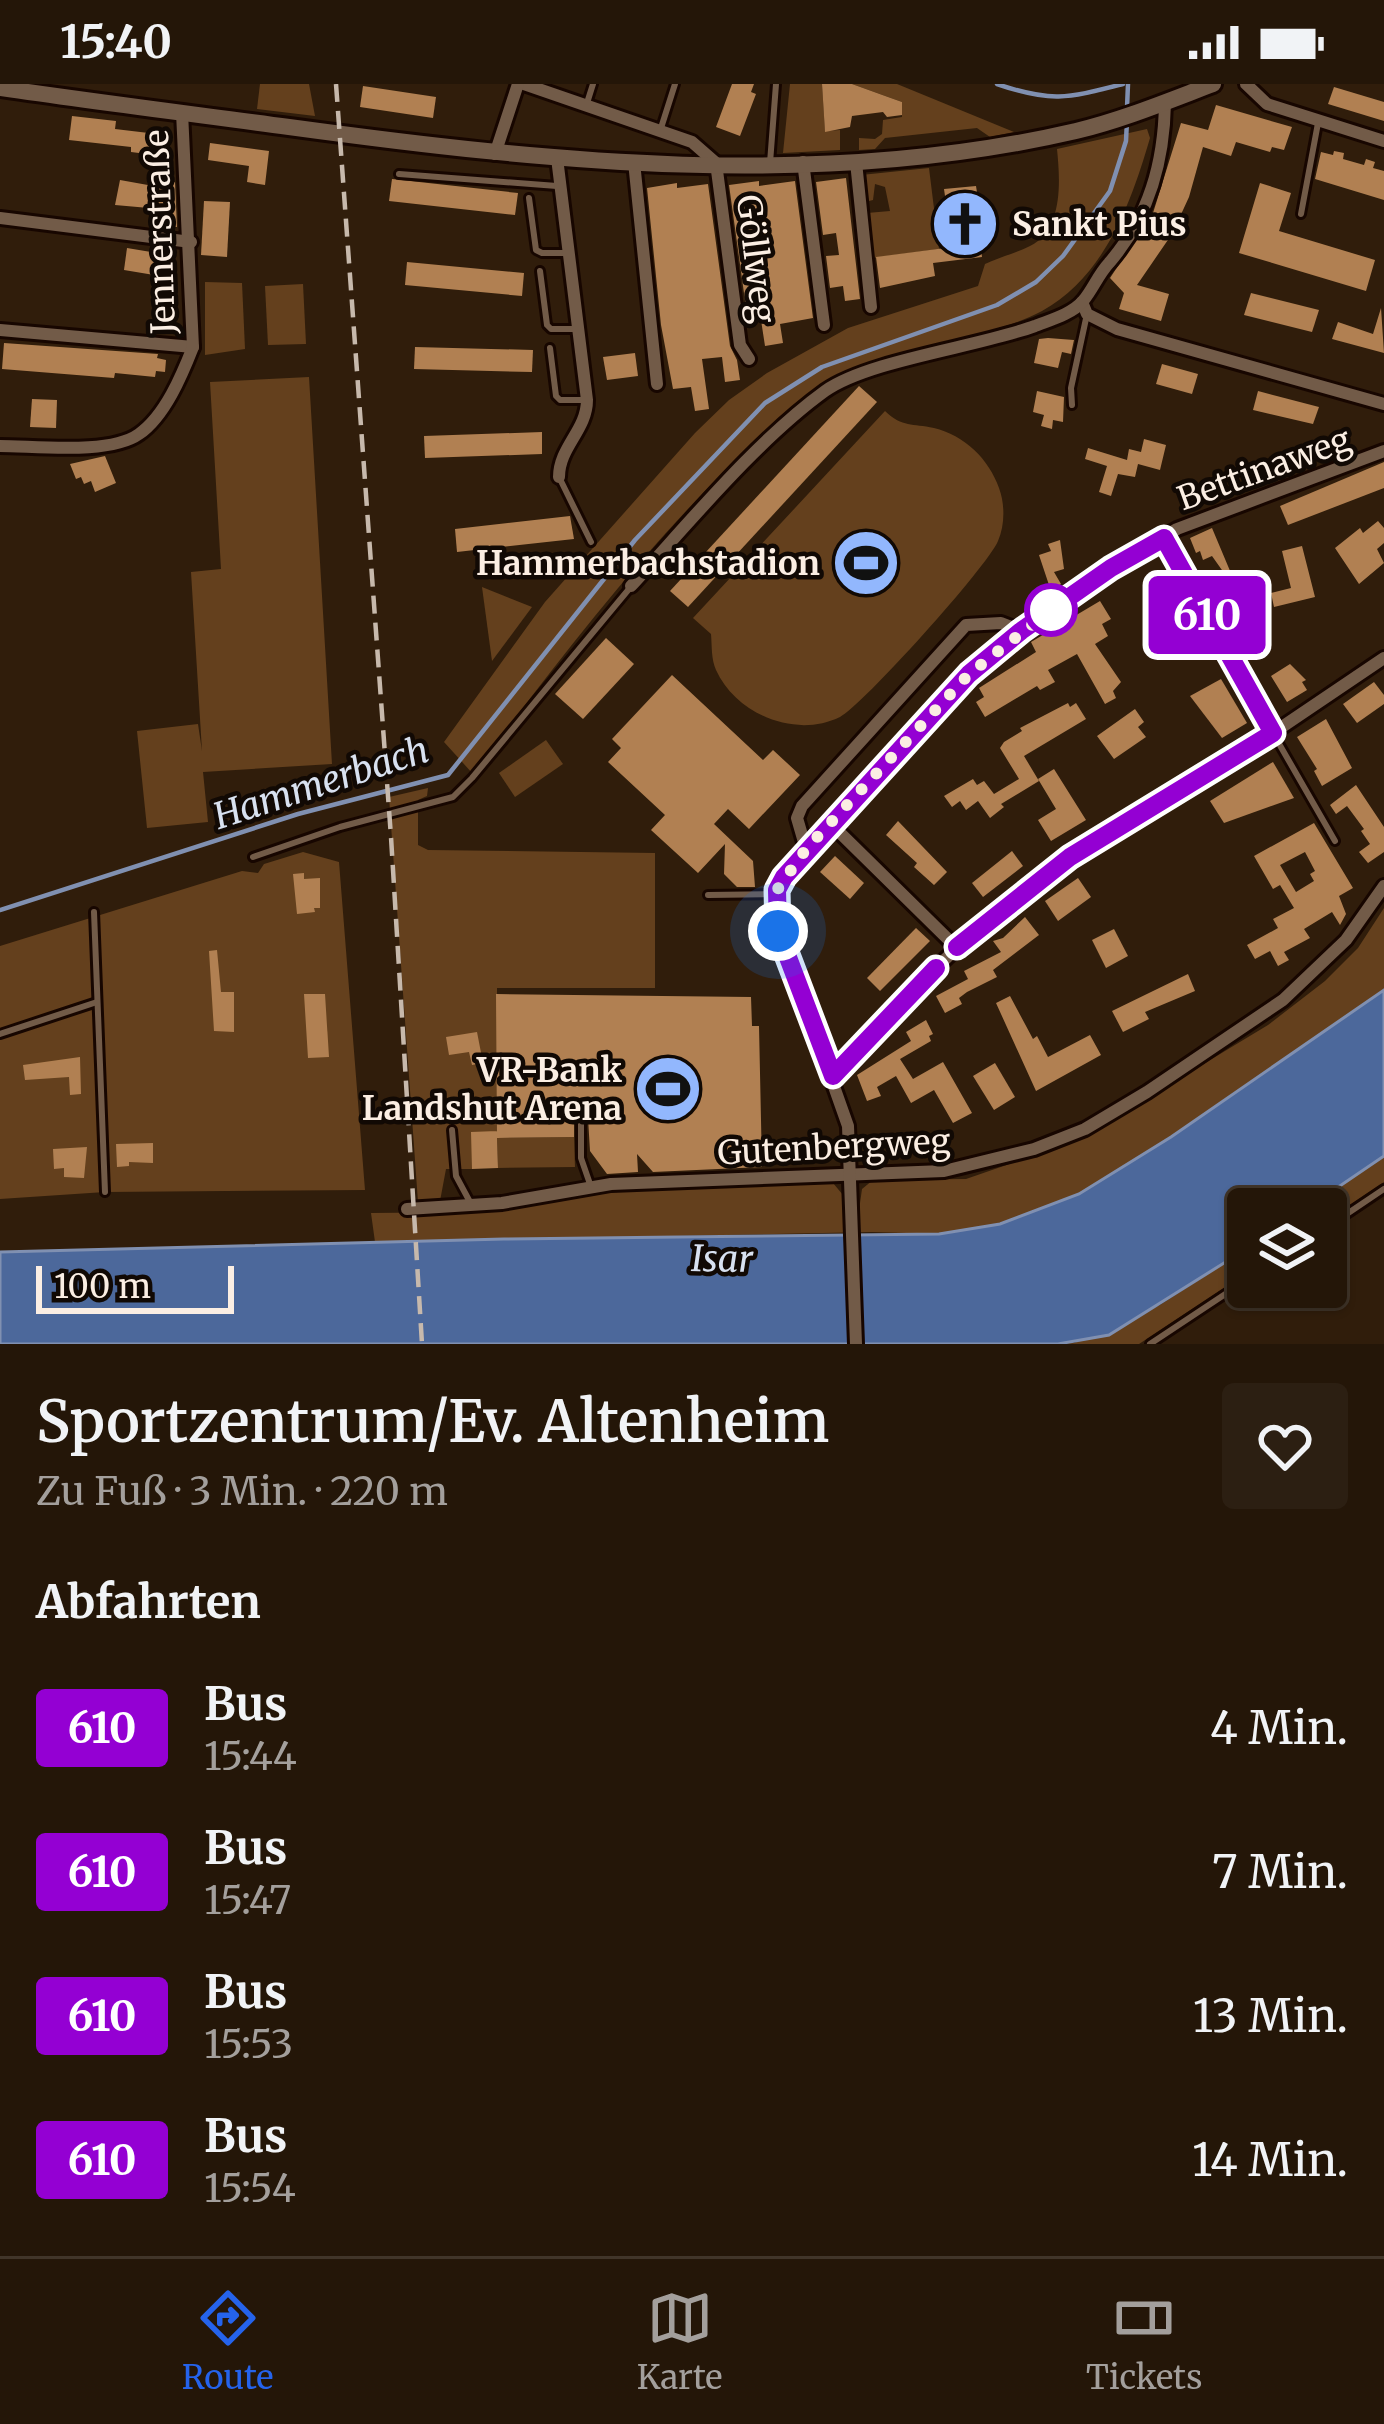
<!DOCTYPE html>
<html lang="de">
<head>
<meta charset="utf-8">
<style>
	body { margin:0; font-family:Merriweather,serif; background:#2c1f12; color:#f1f3f6; height:100vh; display:flex; flex-direction:column; font-size:45px; white-space:nowrap }
	* { box-sizing:border-box; margin:0 }
	p { font-size:39px; color:#a39f9c }
	.icon { flex:none; width:66px; height:66px; fill:none; stroke:currentColor; stroke-width:2; stroke-linecap:round; stroke-linejoin:round }
	.map { position:relative; height:1260px; overflow:hidden }
	.details { display:flex; flex-direction:column; background:#241608; flex:1 }
	.details>* { flex:none }
	.badge { padding:0 24px; border-radius:9px; font-size:42px; line-height:78px }
	.controls { position:absolute; left:1227px; top:1104px; display:grid; gap:24px }
	.controls a { display:grid; place-items:center; width:120px; height:120px; border-radius:12px; background:#241608; box-shadow:0 3px 9px #0004,0 0 0 3px #413529; font-size:60px }
	.scale { position:absolute; left:36px; bottom:30px; width:198px; box-sizing:border-box; padding-left:12px; border:6px solid #fbeee3; border-top:0; font-size:33px; line-height:42px; white-space:nowrap; color:#fbeee3; -webkit-text-stroke:9px #110904; paint-order:stroke }
	.you { position:absolute; width:60px; height:60px; margin:-30px; border:9px solid #fff; border-radius:50%; background:#1a73e8; box-shadow:0 0 0 18px #1a73e833 }
	.map>.badge { position:absolute; translate:-50% -50%; box-shadow:0 0 0 6px #fff }
	h2 { padding:0 36px; font-size:45px; line-height:108px }
	.round { display:grid; place-items:center; flex:none; width:126px; height:126px; border-radius:12px; background:#2c1f12 }
	.head { display:flex; align-items:center; justify-content:space-between; height:204px; padding:0 36px }
	h1 { font-size:57px; font-weight:600; line-height:90px }
	ul { padding:0; list-style:none }
	li { display:flex; align-items:center; gap:36px; height:144px; padding:0 36px }
	li div { flex:1 }
	li b { display:block; font-size:45px }
	li em { font-style:normal }
	li .badge { min-width:132px; font-weight:700; text-align:center }
	.status { display:flex; justify-content:space-between; align-items:center; height:84px; padding:0 60px; background:#241608; direction:ltr }
	.status svg { height:33px; fill:currentColor }
	.dock { display:flex; justify-content:space-around; align-items:center; height:168px; border-top:3px solid #413529; background:#241608; font-size:33px; color:#a39f9c }
	.dock a { display:grid; justify-items:center; gap:6px }
	.dock .on { color:#2563eb }
	.map>svg:first-child { display:block }
	.green { fill:#64401d }
	.water { fill:#4c689b; stroke:#8090b1; stroke-width:3 }
	.lines { fill:none; stroke-linecap:round; stroke-linejoin:round }
	.stream { stroke:#8090b1; stroke-width:4.5 }
	.building { fill:#b18052; fill-rule:evenodd }
	.lane-casing { stroke:#170600; stroke-width:12 }
	.street-casing { stroke:#170600; stroke-width:18 }
	.secondary-casing { stroke:#170600; stroke-width:22 }
	.lane { stroke:#725b48; stroke-width:6 }
	.street { stroke:#725b48; stroke-width:12 }
	.secondary { stroke:#725b48; stroke-width:16 }
	.rail { stroke:#c7b9ac; stroke-width:4.5; stroke-dasharray:18 9; stroke-linecap:butt }
	.line-casing { stroke:#fff; stroke-width:27 }
	.line { stroke:#9400d3; stroke-width:18 }
	.walk { stroke:#fbeee3; stroke-width:12; stroke-dasharray:0 21.6 }
	.stop-dot { fill:#fff; stroke:#9400d3; stroke-width:6 }
	.labels { text-anchor:middle; dominant-baseline:central; stroke-width:9; stroke-linejoin:round; paint-order:stroke }
	.poi-label { font-size:33px; font-weight:bold; fill:#fbeee3; stroke:#110904; text-anchor:end }
	.street-label { font-size:33px; fill:#fbeee3; stroke:#110904 }
	.water-label { font-size:36px; font-style:italic; fill:#d8e1f0; stroke:#110904 }
</style>
</head>
<body>
<div class="status"><b>15:40</b><svg viewBox="0 0 49 12"><path d="M0 12V9h3v3zM5 12V6h3v6zM10 12V3h3v9zM15 12V0h3v12zM26 1h20v11H26zM47 4h2v5h-2z"/></svg></div>
<div class="map">
<svg width="1384" height="1260" viewBox="0 0 1384 1260">
	<rect width="100%" height="100%" fill="#301d0b"/>
	<g class="green">
		<path d="M260 0H309L315 32 257 25Z"/>
		<path d="M790 0H822L825 47 840 46V66L783 69Z"/>
		<path d="M852 0H897L1014 48 990 53 977 44 885 54 875 65 859 66V54L875 55 882 50 883 36 902 33V18Z"/>
		<path d="M1147 45 1150 54C1131 119 1105 192 1042 227 1009 245 956 255 920 264 886 273 846 282 818 304 683 411 576 553 473 690L444 658 545 518 695 349 729 316 767 289 848 244 978 202 985 180C1000 173 1016 169 1030 162 1064 145 1060 95 1057 65Z"/>
		<path d="M929 84 939 165 873 174 867 129 890 127 885 103 875 100 873 116 865 118 861 91Z"/>
		<path d="M205 198 242 199 245 265 205 271Z"/>
		<path d="M303 200 306 260 268 261 265 202Z"/>
		<path d="M309 293 332 680 203 688 208 738 147 744 137 647 198 640 202 667 191 488 221 485 210 298Z"/>
		<path d="M885 327C903 344 912 339 934 344 964 351 989 375 999 404 1005 420 1005 441 998 457 988 482 862 622 840 633 795 655 736 630 716 586 711 575 712 562 711 550L693 534Z"/>
		<path d="M482 503 532 523 492 577Z"/>
		<path d="M546 656 563 680 515 713 499 689Z"/>
		<path d="M428 704 427 712 418 716V761L428 766 655 769V904H497V1047L472 1085H446L440 1117 418 1118 389 713Z"/>
		<path d="M303 768 339 778 365 1106 105 1108 0 1115V862L242 787 258 789 264 780Z"/>
		<path d="M1384 824V906L1171 1053 1079 1110 1000 1140 939 1150 872 1148 375 1158 371 1129 476 1128 647 1103 833 1099 843 1111 845 1133H858L862 1105 873 1096 966 1095 1076 1057 1268 941 1325 897 1358 864Z"/>
		<path d="M574 1053 575 1083 498 1084 497 1054Z"/>
		<path d="M1384 1072V1098L1326 1137V1125H1306Z"/>
		<path d="M1248 1164V1188L1139 1260H1058L1074 1259 1160 1221Z"/>
	</g>
	<path class="water" d="M1384 906V1072L1306 1125H1248V1164L1109 1251 1058 1260H0V1168L504 1155 939 1150 1000 1140 1079 1110 1171 1053Z"/>
	<g class="lines">
		<g class="stream">
			<path d="M997 0C1052 19 1068 14 1123 0"/>
			<path d="M1127 24 1128 0"/>
			<path d="M0 826 298 730 448 691 635 456 765 319 822 283 997 221 1036 198 1063 172 1110 107 1126 57 1127 36"/>
		</g>
	</g>
	<g class="building">
		<path d="M732 0H754L751 8 756 10 740 52 716 43Z"/>
		<path d="M822 0H852L888 13 902 18V31L887 33 883 28 852 32 850 43 825 48Z"/>
		<path d="M363 2 436 13 433 34 360 23Z"/>
		<path d="M1334 3 1384 18V37L1328 20Z"/>
		<path d="M1216 21 1292 43 1284 66 1272 63 1270 68 1236 58 1231 72 1203 63 1189 113 1172 150 1137 201 1169 210 1161 237 1119 225 1124 209 1110 194 1153 129 1181 39 1208 46Z"/>
		<path d="M72 32 116 37 115 45 157 50 155 71 131 68V63L69 56Z"/>
		<path d="M210 59 269 67 265 101 247 98 249 82 208 76Z"/>
		<path d="M1334 67 1344 69 1343 75 1364 81 1366 75 1375 78 1373 84 1384 87V116L1315 95 1321 68 1333 71Z"/>
		<path d="M846 94 860 215 845 217 843 202 830 204 826 172 839 171 836 149 823 151 816 98Z"/>
		<path d="M392 95 518 109 515 131 389 117Z"/>
		<path d="M120 96 159 103 175 98 177 143H161L160 125 115 121Z"/>
		<path d="M759 97V102L795 97 813 234 780 240 783 259 765 262 761 236 748 238 729 101Z"/>
		<path d="M677 99V104L708 100 730 262 737 276 740 296 725 298 722 273 702 275 709 325 695 327 691 303 673 305 661 241 647 104Z"/>
		<path d="M1260 99 1291 109 1279 147 1375 176 1366 207 1239 169Z"/>
		<path d="M976 102 978 115 985 117 990 159 981 163 982 173 933 179 935 192 880 204 876 173 945 164 940 121 946 119 944 105Z"/>
		<path d="M204 117 230 118 227 173 201 171Z"/>
		<path d="M127 164 163 170 160 192 124 186Z"/>
		<path d="M407 178 524 189 522 212 405 201Z"/>
		<path d="M1251 209 1319 226 1312 248 1244 231Z"/>
		<path d="M1381 224 1384 269 1332 255 1338 238 1373 250Z"/>
		<path d="M1048 254 1074 256 1071 270 1062 268 1058 284 1034 279 1039 255Z"/>
		<path d="M4 259 158 270 157 274 166 276 165 288 156 287 155 293 115 289 114 294 2 285Z"/>
		<path d="M415 263 533 266 532 288 414 285Z"/>
		<path d="M635 269 638 292 607 296 603 273Z"/>
		<path d="M1162 280 1198 290 1192 310 1156 300Z"/>
		<path d="M859 302 877 318 688 523 670 507Z"/>
		<path d="M1037 307 1064 313 1063 338 1053 336 1052 345 1041 342 1044 331 1033 328Z"/>
		<path d="M1258 307 1319 323 1313 340 1253 326Z"/>
		<path d="M32 315 57 316 56 344 30 343Z"/>
		<path d="M542 348V370L425 374 424 352Z"/>
		<path d="M1144 355 1166 361 1160 386 1138 380 1135 393 1118 390 1111 412 1099 408 1107 382 1085 375 1088 364 1127 376 1129 365 1141 368Z"/>
		<path d="M105 372 116 399 95 408 91 397 84 400 81 393 76 395 70 380Z"/>
		<path d="M1384 378V404L1288 441 1280 422Z"/>
		<path d="M570 432 574 455 457 468 455 445Z"/>
		<path d="M1378 437 1384 444V459L1377 465 1384 479 1359 500 1335 464 1360 444 1363 449Z"/>
		<path d="M1212 444 1233 494 1229 496 1212 472 1203 476 1200 467 1196 469 1190 454Z"/>
		<path d="M1060 456 1064 485 1054 488 1061 500 1051 507 1039 471 1051 467 1048 460Z"/>
		<path d="M1302 462 1315 513 1274 523 1271 509 1291 504 1282 467Z"/>
		<path d="M1100 517 1111 535 1102 540 1108 552 1095 560 1121 598 1113 607 1116 614 1105 620 1077 570 1048 586 1055 598 1040 606 1037 602 985 633 976 618 984 613 979 604 1036 568 1031 558Z"/>
		<path d="M606 554 634 580 583 635 555 610Z"/>
		<path d="M1290 580 1306 596 1302 598 1307 606 1287 618 1271 592Z"/>
		<path d="M672 591 763 676 773 666 800 691 749 745 728 725 714 740 753 777 755 803H737L724 790 725 760 698 789 651 746 665 731 608 678 621 664 612 655Z"/>
		<path d="M1221 595 1247 639 1222 654 1190 612Z"/>
		<path d="M1374 598 1384 611V620L1357 639 1343 620Z"/>
		<path d="M1068 619 1070 623 1076 619 1086 635 1024 672 1039 697 1001 720 1004 723 990 734 978 717 966 726 960 717 952 723 944 712 973 695 977 701 984 697 994 710 1019 695 1000 664 1004 658 1022 647 1020 644Z"/>
		<path d="M1135 625 1144 638 1138 643 1146 653 1114 675 1097 652Z"/>
		<path d="M1326 635 1352 684 1322 702 1314 687 1317 685 1297 653Z"/>
		<path d="M1273 678 1294 714 1224 739 1210 717Z"/>
		<path d="M1054 685 1086 736 1051 757 1038 736 1056 725 1038 695Z"/>
		<path d="M1356 701 1384 743V768L1368 779 1359 768 1370 760 1361 747 1364 745 1347 722 1336 730 1330 721Z"/>
		<path d="M898 737 947 788 934 801 914 783 917 779 886 751Z"/>
		<path d="M1314 739 1353 804 1339 812 1346 830 1340 841 1332 828 1304 845 1310 854 1284 868 1289 876 1278 882 1270 867 1255 875 1247 861 1278 844 1273 835 1294 824 1280 801 1273 805 1254 772ZM1305 768 1315 787 1310 790 1314 797 1296 808 1280 781Z"/>
		<path d="M1012 767 1023 782 983 813 972 799Z"/>
		<path d="M835 772 864 799 850 815 820 788Z"/>
		<path d="M304 789V795L320 794V824H314L315 828 297 830 293 790Z"/>
		<path d="M1078 794 1091 813 1058 837 1045 817Z"/>
		<path d="M1025 833 1039 851 993 886 997 893 967 908 959 914 962 920 945 929 936 912 968 895 964 887 1001 868 993 857 1003 854Z"/>
		<path d="M916 844 930 857 880 907 867 894Z"/>
		<path d="M1114 845 1128 872 1106 884 1092 856Z"/>
		<path d="M217 866 221 908H234V948L214 947 209 867Z"/>
		<path d="M1188 890 1195 907 1145 928 1149 935 1123 948 1112 927Z"/>
		<path d="M304 910H325L329 973 308 974Z"/>
		<path d="M496 910 751 913 752 942H759L762 1083 653 1088 637 1070 638 1088 607 1090 590 1067 588 1034 580 1028 574 1034V1053L497 1054 498 1084 472 1085 471 1048 497 1047V1051Z"/>
		<path d="M1010 912 1033 955 1037 952 1048 973 1090 951 1101 971 1036 1007 996 919Z"/>
		<path d="M926 936 933 950 929 952 931 957 900 975 913 995 943 978 972 1029 953 1039 934 1006 911 1019 896 992 877 1003 881 1012 867 1017 857 991 911 957 906 948Z"/>
		<path d="M477 948 483 979 472 981 469 968 449 971 446 953Z"/>
		<path d="M80 973 81 1010 70 1011 69 993 25 996 23 981Z"/>
		<path d="M995 979 1015 1013 994 1026 973 992Z"/>
		<path d="M153 1059V1079L129 1078V1082L117 1083 116 1060Z"/>
		<path d="M87 1063 84 1094 64 1093V1084L54 1085 53 1065Z"/>
	</g>
	<g class="lines">
		<g class="lane-casing">
			<g id="lane">
				<path d="M587 19 593 0"/>
				<path d="M661 44 675 0"/>
				<path d="M770 79 776 0"/>
				<path d="M399 90 557 102"/>
				<path d="M529 114 536 166 542 169H568"/>
				<path d="M1301 130 1318 39"/>
				<path d="M540 187 547 241 551 245H577"/>
				<path d="M550 264 556 312 560 316H586"/>
				<path d="M1072 321 1071 304 1087 230"/>
				<path d="M559 393 591 458"/>
				<path d="M1274 651 1335 757"/>
				<path d="M253 773 340 743 453 713 472 694 629 505"/>
				<path d="M708 811 777 810"/>
				<path d="M94 828 105 1108"/>
				<path d="M0 950 97 918"/>
				<path d="M581 1035V1074L590 1100"/>
				<path d="M452 1046 456 1092 470 1118"/>
				<path d="M1326 1144 1384 1105"/>
				<path d="M1150 1260 1248 1195"/>
			</g>
		</g>
		<g class="street-casing">
			<g id="street">
				<path d="M524 0 692 58 716 79 740 261 749 275"/>
				<path d="M1246 0 1267 20 1384 57"/>
				<path d="M495 70 518 0"/>
				<path d="M557 74 587 316C587 346 559 363 559 393"/>
				<path d="M634 78 657 300"/>
				<path d="M803 78 824 241"/>
				<path d="M856 78 871 223"/>
				<path d="M0 134 191 158"/>
				<path d="M1082 218 1087 230 1117 245 1384 320"/>
				<path d="M0 246 193 263"/>
				<path d="M0 362C36 362 110 371 139 350 165 332 182 291 193 263L182 28"/>
				<path d="M1164 454 1273 649"/>
				<path d="M631 502C689 439 756 357 825 307 869 276 978 263 1035 242 1050 236 1072 230 1083 217 1093 205 1098 191 1109 179 1149 133 1164 79 1165 19"/>
				<path d="M830 739 957 864"/>
				<path d="M806 765 797 734 802 722 966 541 1001 539 1021 547"/>
				<path d="M833 992 898 920 957 864 1069 773 1273 649 1384 574"/>
				<path d="M407 1125 502 1119 611 1100 944 1087 1034 1065 1085 1045 1147 1008 1283 916 1346 856 1384 802"/>
				<path d="M856 1260 848 1042 779 847 777 806 784 793 969 590 1021 547 1111 484 1177 445 1384 367"/>
			</g>
		</g>
		<g class="secondary-casing">
			<path id="secondary" d="M0 4C96 18 192 30 289 43 547 78 818 107 1076 47 1122 36 1168 17 1213 0"/>
		</g>
		<use href="#lane" class="lane"/>
		<use href="#street" class="street"/>
		<use href="#secondary" class="secondary"/>
		<path class="rail" d="M336 0 391 753 422 1260"/>
	</g>
	<g class="lines">
		<g class="line-casing">
			<path id="line" d="M936 884 833 992 778 847 777 806 784 793 969 590 1021 547 1111 484 1164 454 1273 649 1070 773 957 863"/>
		</g>
		<use href="#line" class="line"/>
		<path class="walk" d="M778 847 777 806 806 765 969 590 1051 526"/>
	</g>
	<defs>
		<g id="church-disc" transform="scale(3.45)"><circle r="9.5" fill="#92b7fd" stroke="#110904"/><path d="M-1.2-6h2.4v3.5h3.3v2.4h-3.3V6h-2.4V-.1h-3.3v-2.4h3.3Z" fill="#111"/></g>
		<g id="stadium-disc" transform="scale(3.45)"><circle r="9.5" fill="#92b7fd" stroke="#110904"/><path d="M0-5a6.5 5 0 1 0 0 10a6.5 5 0 1 0 0-10ZM-3.5-1.8h7v3.6h-7Z" fill="#111"/></g>
	</defs>
	<g fill-rule="evenodd">
		<use href="#church-disc" x="965" y="140"/>
		<use href="#stadium-disc" x="866" y="479"/>
		<use href="#stadium-disc" x="668" y="1005"/>
	</g>
	<circle class="stop-dot" cx="1051" cy="526" r="24"/>
	<g class="labels">
		<g class="poi-label">
			<text x="1012" y="140" text-anchor="start">Sankt Pius</text>
			<text x="820" y="479">Hammerbachstadion</text>
			<text x="622" y="986">VR-Bank<tspan x="622" dy="38">Landshut Arena</tspan></text>
		</g>
		<g class="street-label">
			<text transform="translate(160 148) rotate(-92)">Jennerstraße</text>
			<text transform="translate(756 175) rotate(83)">Göllweg</text>
			<text transform="translate(1264 385) rotate(-20)">Bettinaweg</text>
			<text transform="translate(834 1063) rotate(-3)">Gutenbergweg</text>
		</g>
		<g class="water-label">
			<text transform="translate(321 699) rotate(-18)">Hammerbach</text>
			<text transform="translate(722 1175) rotate(1)">Isar</text>
		</g>
	</g>
</svg>
<div class="controls">
<a><svg class="icon" aria-label="layers" viewBox="0 0 24 24"><path d="M12 4l9 5-9 5-9-5zM3 14l9 5 9-5"/></svg></a>
</div>
<div class="scale">100 m</div>
<div class="you" style="left:778px;top:847px"></div>
<b class="badge" style="left:1207px;top:531px;background:#9400d3;color:#fff">610</b>
</div>
<section class="details">
<div class="head"><div><h1>Sportzentrum/Ev. Altenheim</h1><p>Zu Fuß · 3 Min. · 220 m</p></div><a class="round"><svg class="icon" aria-label="heart" viewBox="0 0 24 24"><path d="M12 20l-8-8c-3-5 5-10 8-4 3-6 11-1 8 4z"/></svg></a></div>
<h2>Abfahrten</h2>
<ul>
<li><span class="badge" style="background:#9400d3;color:#fff">610</span><div><b>Bus</b><p>15:44</p></div><em>4 Min.</em></li>
<li><span class="badge" style="background:#9400d3;color:#fff">610</span><div><b>Bus</b><p>15:47</p></div><em>7 Min.</em></li>
<li><span class="badge" style="background:#9400d3;color:#fff">610</span><div><b>Bus</b><p>15:53</p></div><em>13 Min.</em></li>
<li><span class="badge" style="background:#9400d3;color:#fff">610</span><div><b>Bus</b><p>15:54</p></div><em>14 Min.</em></li>
</ul>
</section>
<nav class="dock">
<a class="on"><svg class="icon" aria-label="directions" viewBox="0 0 24 24"><path d="M12 3l9 9-9 9-9-9zM9 14v-3h6M13 9l2 2-2 2"/></svg>Route</a>
<a><svg class="icon" aria-label="map" viewBox="0 0 24 24"><path d="M3 6l6-2 6 2 6-2v14l-6 2-6-2-6 2zM9 4v14M15 6v14"/></svg>Karte</a>
<a><svg class="icon" aria-label="tickets" viewBox="0 0 24 24"><path d="M3 7h18v10H3zM15 7v10"/></svg>Tickets</a>
</nav>
</body>
</html>
